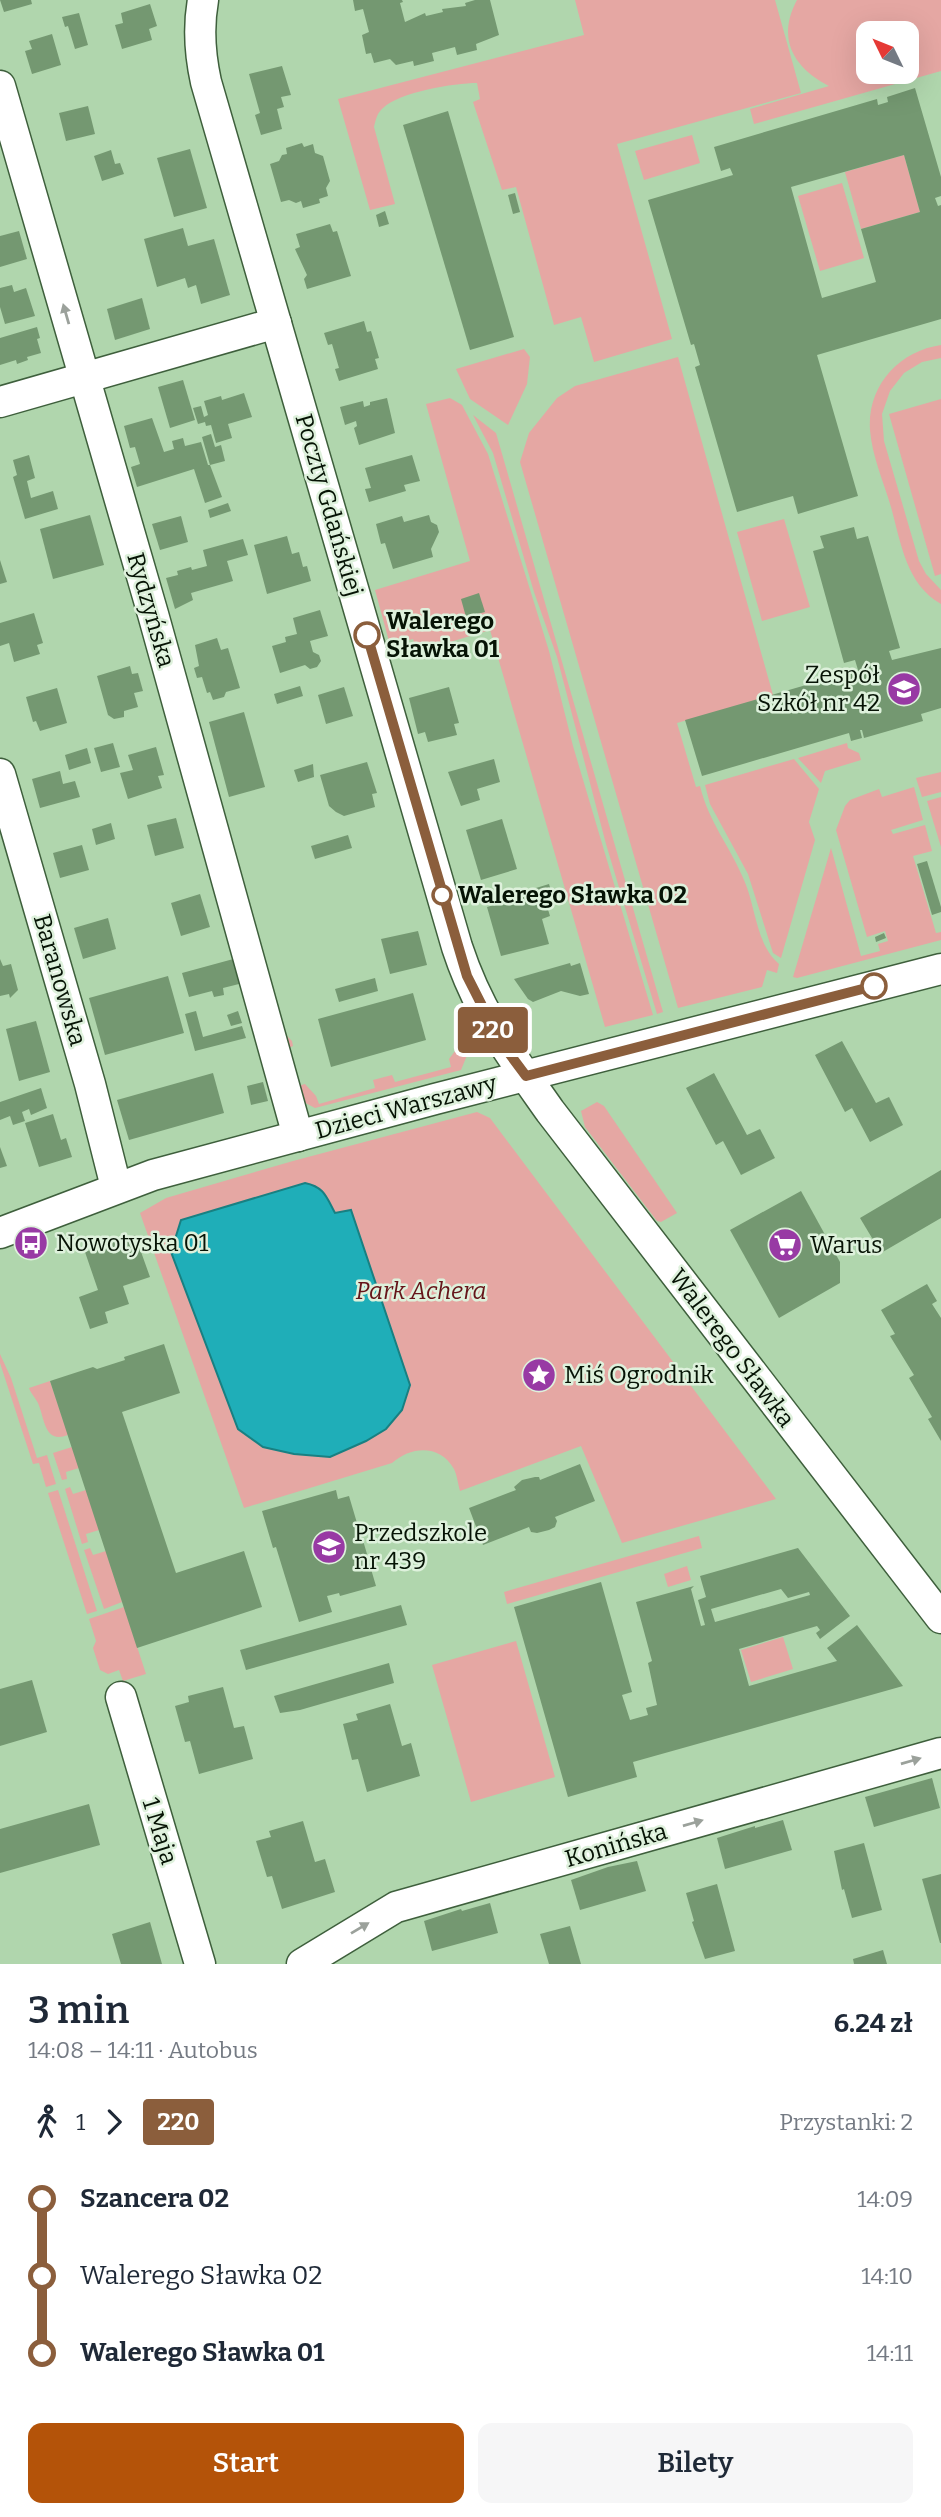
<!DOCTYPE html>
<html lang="pl">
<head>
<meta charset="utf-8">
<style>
	body { margin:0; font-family:Bitter,serif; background:#f6f6f7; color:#1f2937; height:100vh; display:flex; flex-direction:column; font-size:26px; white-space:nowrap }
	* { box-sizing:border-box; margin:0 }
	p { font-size:23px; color:#747a83 }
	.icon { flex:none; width:38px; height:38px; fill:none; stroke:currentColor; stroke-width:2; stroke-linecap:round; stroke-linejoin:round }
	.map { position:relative; height:1964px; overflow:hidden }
	.details { display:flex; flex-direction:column; background:#fff; flex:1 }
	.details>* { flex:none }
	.badge { padding:0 14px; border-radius:5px; font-size:24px; line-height:46px }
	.needle { width:46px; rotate:313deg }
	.fabs { position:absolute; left:856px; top:21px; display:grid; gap:14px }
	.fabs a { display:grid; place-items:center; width:63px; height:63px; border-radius:14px; background:#fff; box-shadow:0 7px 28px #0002; font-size:35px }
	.map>.badge { position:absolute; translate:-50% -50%; box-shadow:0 0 0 4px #fff }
	.legs { display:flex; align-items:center; gap:10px; height:77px; padding:0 28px; font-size:23px }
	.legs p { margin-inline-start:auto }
	.summary { display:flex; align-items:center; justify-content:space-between; height:119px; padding:0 28px }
	h1 { font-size:38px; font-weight:600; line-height:52px }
	.cta { display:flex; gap:14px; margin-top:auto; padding:14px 28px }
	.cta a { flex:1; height:80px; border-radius:14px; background:#b45309; color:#fff; font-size:28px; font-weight:600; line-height:80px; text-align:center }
	.cta a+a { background:#f6f6f7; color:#1f2937 }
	ul { padding:0 28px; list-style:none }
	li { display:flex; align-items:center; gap:24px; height:77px; font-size:26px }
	li i { display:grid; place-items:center; width:10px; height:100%; margin:0 9px; background:currentColor }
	li i::after { content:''; width:18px; height:18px; margin:-9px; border:5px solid; border-radius:50%; background:#fff }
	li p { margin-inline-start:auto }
	li:first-child i { background:linear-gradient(#0000 50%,currentColor 0) }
	li:last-child i { background:linear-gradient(currentColor 50%,#0000 0) }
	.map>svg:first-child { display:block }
	.green { fill:#e5a7a3; fill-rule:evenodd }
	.water { fill:#1faeb8; stroke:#188082; stroke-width:2 }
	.building { fill:#749871; fill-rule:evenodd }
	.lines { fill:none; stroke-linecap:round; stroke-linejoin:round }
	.minor-casing { stroke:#3e5f3c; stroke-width:33 }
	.minor { stroke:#fff; stroke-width:30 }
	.oneway { fill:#9ba19b }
	.line-1-casing { stroke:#fff; stroke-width:16 }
	.line-1 { stroke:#8b5e3c; stroke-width:10 }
	.stop-1-dot { fill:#fff; stroke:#8b5e3c; stroke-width:3.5 }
	.labels { text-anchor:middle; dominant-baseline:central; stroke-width:5; stroke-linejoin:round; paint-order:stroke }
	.street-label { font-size:24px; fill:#061305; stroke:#def1dc }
	.stop-label { font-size:24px; font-weight:bold; fill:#061305; stroke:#def1dc; text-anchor:start }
	.poi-label { font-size:24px; fill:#061305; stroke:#def1dc; text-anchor:start }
	.park-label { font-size:24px; font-style:italic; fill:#651419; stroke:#def1dc }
</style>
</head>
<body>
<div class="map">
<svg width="941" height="1964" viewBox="0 0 941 1964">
	<rect width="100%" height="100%" fill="#b0d6ad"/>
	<g class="green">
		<path d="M575 0H775L801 93 617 144 672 339 594 362 581 317 554 325 516 187 502 190 473 102 480 99 477 83C454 83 400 92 383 108 377 113 376 119 374 127L395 204 370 210 338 99 584 35Z"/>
		<path d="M797 0H941V71L754 124 750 109 829 86C794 68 776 39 797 0ZM906 33V72H868V33Z"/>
		<path d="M692 135 700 163 644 180 635 151Z"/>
		<path d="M904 155 920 212 861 229 845 172Z"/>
		<path d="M842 183 864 258 820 271 798 196Z"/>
		<path d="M941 345V358L922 362 904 373 890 391 882 414 884 441 919 561 926 574 941 590V604C906 584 901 543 891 507 884 483 872 456 870 430 867 386 899 351 941 345Z"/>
		<path d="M524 349 530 357 527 384 508 425 470 399 456 369Z"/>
		<path d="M678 357 773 695 677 723 696 787 700 786C709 823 730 846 744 880 756 907 756 945 779 964L777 973 767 970 762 987 678 1008 520 462 529 433 557 398 575 386Z"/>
		<path d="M450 398 462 405 488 454 549 651 573 746 653 1015 605 1027 490 630 417 652 413 639 390 645 375 590 470 561 426 404Z"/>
		<path d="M941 399V574L935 576 889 414Z"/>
		<path d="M473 415 496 433 663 1012 657 1014 606 844 557 657 534 592 493 453Z"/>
		<path d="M784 519 810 607 762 621 737 532Z"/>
		<path d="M847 743 848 748 859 753 861 760 825 771 821 783 798 758Z"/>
		<path d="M794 759 819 789 809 822 815 840 781 958 773 953 748 874 710 804 705 785Z"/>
		<path d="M941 772V792L922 797 916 778Z"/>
		<path d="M914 787 923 820 891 830 893 834 925 825 932 851 913 856 936 933 941 932V940L797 978 793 977 831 848 861 956 880 951 878 944 888 941 885 931 867 937 836 830 845 806 850 800 879 789 882 797Z"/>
		<path d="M941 797V847L927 801Z"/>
		<path d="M286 1035 292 1041 293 1046 286 1049 298 1086 305 1084 316 1096 319 1104 375 1088 373 1080 392 1075 395 1082 451 1067 449 1059 458 1047 466 1045 468 1053 461 1070 315 1108 298 1099 280 1037Z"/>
		<path d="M597 1102 604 1106 677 1213 661 1222 657 1221 585 1127 581 1111Z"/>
		<path d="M477 1112 490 1118 776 1499 622 1543 581 1446 460 1491C458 1484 457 1475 454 1469 440 1444 411 1446 392 1463L244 1508 140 1213 166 1198 293 1161Z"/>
		<path d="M0 1354 11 1378 37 1458 47 1455 56 1484 46 1487 39 1463 33 1464 0 1363Z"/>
		<path d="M50 1381 68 1435C44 1444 45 1419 38 1403 35 1397 31 1394 29 1388Z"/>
		<path d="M72 1447 79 1468 66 1472 67 1479 62 1480 53 1453Z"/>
		<path d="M70 1487 73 1494 86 1490 99 1530 86 1534 88 1542 82 1544 65 1489Z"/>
		<path d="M58 1490 97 1611 87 1614 48 1493Z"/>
		<path d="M699 1536 702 1548 507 1604 504 1592Z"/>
		<path d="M90 1548 93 1555 106 1551 122 1602 104 1609 84 1550Z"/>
		<path d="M687 1566 691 1580 668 1587 664 1574Z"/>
		<path d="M124 1607 146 1674 123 1681 119 1670 108 1674 100 1670 93 1648 96 1641 89 1619Z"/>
		<path d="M783 1637 793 1669 751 1682 741 1650Z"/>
		<path d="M516 1641 555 1777 471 1802 432 1665Z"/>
	</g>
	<path class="water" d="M305 1183C324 1187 326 1196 335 1213L351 1210 410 1385 402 1410 386 1429 366 1441 330 1457 294 1454 263 1447 238 1429 171 1252 181 1220Z"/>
	<g class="building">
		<path d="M0 0H31L32 4 4 12Z"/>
		<path d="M353 0H402L403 2 400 3 405 22 425 13 426 16 443 12 442 9 466 6 465 3 475 0H490L499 35 476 44 477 50 457 55 455 47 432 53 434 61 414 66 413 61 396 65 390 59 374 63 371 53 366 54 362 35 369 32 363 9 355 11Z"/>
		<path d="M150 4 157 26 149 29 152 40 122 49 115 25 123 23 121 13Z"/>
		<path d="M79 13 88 45 75 49 68 26 65 27 62 17Z"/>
		<path d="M52 34 61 65 32 74 25 51 32 49 29 41Z"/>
		<path d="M282 66 291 95 281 97 284 107 277 109 282 129 261 135 255 115 260 113 249 74Z"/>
		<path d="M915 88 941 177V196L935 198 938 206 941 205V319L817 355 858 496 798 514 793 496 737 512 695 367 700 365 694 344 691 345 648 200 733 175 730 168 721 171 714 147 877 99 878 105 888 102 887 97ZM904 155 920 212 861 229 876 282 822 298 791 187Z"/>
		<path d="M88 106 95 134 66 141 59 113Z"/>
		<path d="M448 111 514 337 470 350 403 125Z"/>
		<path d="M302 143 304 147 313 144 315 153 323 156 330 181 326 188 328 196 319 199 320 203 303 208 301 201 296 203 289 200 281 202 270 164 279 161 282 155 287 154 286 148Z"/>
		<path d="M190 149 207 208 174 217 157 158Z"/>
		<path d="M111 150 115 164 120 163 124 174 102 181 94 156Z"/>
		<path d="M515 193 520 212 513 214 508 195Z"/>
		<path d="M385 211 389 224 379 227 376 215Z"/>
		<path d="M330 224 333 232 337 231 351 276 307 289 304 279 307 275 295 249 300 247 296 234Z"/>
		<path d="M183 228 188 246 214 239 230 295 201 304 196 285 188 288 185 278 157 287 144 239Z"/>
		<path d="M19 231 27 259 0 267V236Z"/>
		<path d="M12 285 14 292 26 288 35 316 5 324 0 307V288Z"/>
		<path d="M142 298 150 329 115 340 107 309Z"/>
		<path d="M364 321 367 332 371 331 379 358 375 359 378 369 339 381 335 369 339 368 332 344 328 345 324 333Z"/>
		<path d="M37 327 40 338 37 339 41 353 27 357 28 360 17 364 16 360 0 365V338Z"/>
		<path d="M183 380 195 420 170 428 158 387Z"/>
		<path d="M244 393 252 417 228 424 232 438 216 443 211 425 206 426 205 422 198 424 193 408 201 406 204 417 208 415 204 401 221 396 222 400Z"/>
		<path d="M387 398 395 433 359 445 354 428 357 426 356 421 345 425 340 407 363 401 364 407 370 405V402Z"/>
		<path d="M152 418 164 452 174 449 172 441 183 438 185 446 201 442 208 465H210L222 497 205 503 194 469 137 487 131 467 140 464 135 447 130 448 124 426Z"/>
		<path d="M211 434 215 447 221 445 225 461 210 465 202 437Z"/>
		<path d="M29 455 35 478 27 481 31 498 53 491 58 509 25 519 13 477 17 475 13 460Z"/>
		<path d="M412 455 420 481 404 485 406 491 369 502 365 489 371 488 365 468Z"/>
		<path d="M228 503 231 511 210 518 208 510Z"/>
		<path d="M90 515 104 565 53 579 40 529Z"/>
		<path d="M429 515 431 522 437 525 439 532 431 549 433 557 393 569 385 543 381 544 376 524 402 516 404 522Z"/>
		<path d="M181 516 188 542 160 550 152 524Z"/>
		<path d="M854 527 857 539 868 536 900 648 889 651 892 660 941 648V708L921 714 923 721 864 738 862 730H860L862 738 851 741 849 733 702 776 685 720 858 670 855 660 844 663 813 551 824 548 820 536Z"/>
		<path d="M287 536 292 554 299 552 303 567 307 566 311 581 267 594 254 545Z"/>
		<path d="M243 539 248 555 227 561 233 581 191 593 193 600 175 609 166 578 178 575 177 571 191 567 192 570 207 566 203 550Z"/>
		<path d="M0 560 7 582 0 584Z"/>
		<path d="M479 593 485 612 466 617 461 599Z"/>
		<path d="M320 610 328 636 310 641 313 652 319 655 321 661 317 667 310 669 305 665 280 673 272 646 286 642 285 637 297 634 293 618Z"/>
		<path d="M34 613 43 643 37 645 40 654 14 662 9 643 0 646V623Z"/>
		<path d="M217 638 221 650 228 648 240 688 226 692 224 697 213 700 210 692 207 693 202 677 197 678 194 668 199 666 195 645Z"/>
		<path d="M130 666 132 674 138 673 143 691 134 693 138 707 124 711V717L114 719 108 715 97 676Z"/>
		<path d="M300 686 303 696 277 704 274 694Z"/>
		<path d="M344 687 353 716 326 724 318 695Z"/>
		<path d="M449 687 459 723 454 724 457 735 428 742 425 732 418 734 409 698Z"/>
		<path d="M57 688 67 723 40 731 36 721 33 722 26 697Z"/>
		<path d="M244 712 265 787 229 797 209 722Z"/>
		<path d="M113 743 120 767 101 772 94 748Z"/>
		<path d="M156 747 164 775 158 776 162 788 128 799 120 773 133 770 128 755Z"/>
		<path d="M87 748 91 763 69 770 65 755Z"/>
		<path d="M494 759 500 782 477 789 480 800 461 806 448 772Z"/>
		<path d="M367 762 377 793 372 794 375 807 344 816 336 812 329 806 320 775Z"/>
		<path d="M313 764 314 777 298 782 294 770Z"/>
		<path d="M60 771 63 784 75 781 80 797 40 808 32 779Z"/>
		<path d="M176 818 184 848 155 856 147 825Z"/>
		<path d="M502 819 517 869 481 880 466 830Z"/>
		<path d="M111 823 115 839 96 845 92 829Z"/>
		<path d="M348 835 352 848 315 859 311 846Z"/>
		<path d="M82 845 89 870 60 878 53 853Z"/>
		<path d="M927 861 941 907V912L932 915 917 864Z"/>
		<path d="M549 884 554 901 546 903 550 916 542 919 549 944 501 956 487 907 511 900 510 896Z"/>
		<path d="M200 894 210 927 181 936 171 903Z"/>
		<path d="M108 918 116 949 83 959 74 928Z"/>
		<path d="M418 931 427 965 390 974 381 939Z"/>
		<path d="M884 933 886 938 876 942 875 937Z"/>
		<path d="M237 958 243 983 223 988 224 995 214 997 212 991 189 997 182 973Z"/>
		<path d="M0 959 3 966 11 964 18 990 10 998 9 994 0 996Z"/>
		<path d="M570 963 571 966 580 963 589 994 580 996 561 991 533 1002 528 999 514 979Z"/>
		<path d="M168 976 184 1033 105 1055 89 998Z"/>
		<path d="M375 978 378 991 339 1002 335 989Z"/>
		<path d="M413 993 426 1040 331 1067 318 1019Z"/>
		<path d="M196 1011 203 1037 242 1026 246 1038 195 1051 185 1014Z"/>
		<path d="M238 1011 242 1023 231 1026 227 1015Z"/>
		<path d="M36 1021 50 1072 19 1081 6 1029Z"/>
		<path d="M842 1041 876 1103 889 1097 903 1125 870 1142 852 1108 845 1112 815 1055Z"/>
		<path d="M213 1073 224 1113 129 1140 117 1100Z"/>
		<path d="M714 1073 747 1135 760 1129 775 1158 741 1175 723 1141 716 1145 686 1088Z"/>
		<path d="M263 1082 268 1101 251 1105 247 1086Z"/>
		<path d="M41 1088 47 1108 31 1115 29 1109 22 1112 25 1121 13 1125 10 1116 0 1120V1102Z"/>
		<path d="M53 1114 61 1140 66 1138 72 1157 39 1167 25 1123Z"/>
		<path d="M0 1147 7 1166 0 1168Z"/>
		<path d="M941 1170V1218L881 1253 860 1218Z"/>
		<path d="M801 1191 840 1262V1283L779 1318 730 1230Z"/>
		<path d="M135 1235 150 1277 123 1286 129 1304 105 1312 108 1323 90 1329 79 1297 98 1290 85 1252Z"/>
		<path d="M927 1284 937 1301 932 1304 941 1318V1441L928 1419 932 1417 909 1378 914 1375 890 1336 895 1334 881 1310Z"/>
		<path d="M164 1344 180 1393 122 1412 176 1573 244 1551 262 1607 137 1648 50 1381 93 1367 97 1369 125 1360 124 1357Z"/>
		<path d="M580 1464 595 1501 555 1517 557 1521 555 1527 549 1530 537 1533 531 1532 529 1527 483 1545 469 1508 516 1490 514 1487 522 1480 535 1477H539L540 1480Z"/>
		<path d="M336 1490 338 1499 349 1496 357 1523H355L357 1528 359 1527 367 1554 365 1555 366 1559H368L376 1586 340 1596 339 1593 327 1596 332 1612 299 1622 276 1547 273 1548 262 1511Z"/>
		<path d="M798 1548 850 1616 820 1639 816 1633 820 1630 817 1626 739 1649 749 1686 837 1661 827 1648 857 1625 903 1686 633 1762 637 1777 568 1797 514 1607 601 1582 632 1692 622 1695 630 1720 648 1715 646 1708 657 1705 648 1663 652 1661 636 1602 694 1586 691 1589 701 1626 705 1625 698 1600 706 1597 700 1576ZM781 1589 788 1598 809 1592 810 1595 715 1622 711 1609Z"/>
		<path d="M401 1605 407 1625 246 1670 240 1650Z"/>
		<path d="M389 1663 394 1683 300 1710 280 1713 274 1696Z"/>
		<path d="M32 1680 47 1732 0 1746V1689Z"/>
		<path d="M223 1687 234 1728 244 1726 253 1759 199 1774 190 1741 185 1742 175 1706 189 1702 188 1696Z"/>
		<path d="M390 1704 402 1746 411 1743 420 1776 367 1792 358 1759 352 1760 343 1724 358 1720 356 1714Z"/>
		<path d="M932 1778 940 1808 874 1827 865 1797Z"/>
		<path d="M89 1804 100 1845 0 1873V1829Z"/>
		<path d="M783 1820 792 1850 725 1869 717 1838 755 1826V1828Z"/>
		<path d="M303 1821 315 1862 325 1859 335 1892 282 1909 272 1876 267 1877 256 1841 271 1837 269 1831Z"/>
		<path d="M864 1843 882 1910 852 1918 844 1889 842 1890 834 1851Z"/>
		<path d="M637 1861 646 1891 580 1910 571 1880 608 1867Z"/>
		<path d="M941 1874V1943H940L922 1879Z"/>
		<path d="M717 1884 735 1951 705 1959 692 1922 694 1921 686 1893Z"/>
		<path d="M490 1903 498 1933 432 1951 424 1921 461 1909 462 1911Z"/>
		<path d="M150 1922 162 1964H121L112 1934Z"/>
		<path d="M570 1926 581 1964H549L540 1934Z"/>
		<path d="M883 1950 887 1964H854L853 1959Z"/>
	</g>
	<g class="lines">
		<g class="minor-casing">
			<g id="minor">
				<path d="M203 0C198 28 200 55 206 82L457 947C479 1014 510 1054 550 1111L941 1618"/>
				<path d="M0 86 153 614 298 1136"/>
				<path d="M0 402 276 323"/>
				<path d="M0 774 90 1084 116 1187"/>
				<path d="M0 1233 153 1175 435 1099 941 969"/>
				<path d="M121 1697 200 1964"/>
				<path d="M302 1964 396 1907 941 1753"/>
			</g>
		</g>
		<use href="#minor" class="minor"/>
	</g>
	<defs><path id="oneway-solid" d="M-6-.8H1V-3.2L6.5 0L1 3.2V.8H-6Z" transform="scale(1.75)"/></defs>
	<g class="oneway">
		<use href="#oneway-solid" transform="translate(66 314) rotate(-106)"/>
		<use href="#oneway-solid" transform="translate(911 1761) rotate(-16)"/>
		<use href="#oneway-solid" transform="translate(693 1823) rotate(-16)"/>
		<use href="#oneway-solid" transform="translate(360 1928) rotate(-31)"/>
	</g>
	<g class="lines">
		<g class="line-1-casing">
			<path id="line-1" d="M367 635 467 976 500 1041 526 1076 874 986"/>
		</g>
		<use href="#line-1" class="line-1"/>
	</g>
	<defs>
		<g id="school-disc" transform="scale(1.75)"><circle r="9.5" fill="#983aa4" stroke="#def1dc"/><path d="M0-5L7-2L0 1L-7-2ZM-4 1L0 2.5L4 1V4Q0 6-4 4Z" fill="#fff"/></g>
		<g id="bus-disc" transform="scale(1.75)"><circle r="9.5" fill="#983aa4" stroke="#def1dc"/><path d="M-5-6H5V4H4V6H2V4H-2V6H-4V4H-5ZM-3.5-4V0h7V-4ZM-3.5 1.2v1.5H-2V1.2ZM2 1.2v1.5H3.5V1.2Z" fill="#fff"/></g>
		<g id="supermarket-disc" transform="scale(1.75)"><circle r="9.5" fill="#983aa4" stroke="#def1dc"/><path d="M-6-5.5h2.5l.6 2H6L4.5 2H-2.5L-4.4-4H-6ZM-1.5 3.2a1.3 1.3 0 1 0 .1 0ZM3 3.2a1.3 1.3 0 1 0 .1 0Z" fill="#fff"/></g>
		<g id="sight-disc" transform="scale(1.75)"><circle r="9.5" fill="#983aa4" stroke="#def1dc"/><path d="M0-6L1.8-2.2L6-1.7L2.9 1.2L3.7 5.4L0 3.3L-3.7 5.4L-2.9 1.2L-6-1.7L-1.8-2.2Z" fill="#fff"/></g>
	</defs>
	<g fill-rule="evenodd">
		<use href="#school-disc" x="904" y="689"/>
		<use href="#bus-disc" x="31" y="1243"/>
		<use href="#supermarket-disc" x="785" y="1245"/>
		<use href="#sight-disc" x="539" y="1375"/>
		<use href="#school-disc" x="329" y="1547"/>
	</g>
	<g class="stop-1-dot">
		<circle cx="367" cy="635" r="12"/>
		<circle cx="442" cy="895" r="9"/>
		<circle cx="874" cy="986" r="12"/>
	</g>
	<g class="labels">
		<g class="street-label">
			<text transform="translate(329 505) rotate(74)">Poczty Gdańskiej</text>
			<text transform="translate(151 610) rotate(74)">Rydzyńska</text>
			<text transform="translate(60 980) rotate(74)">Baranowska</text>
			<text transform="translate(406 1107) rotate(-15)">Dzieci Warszawy</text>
			<text transform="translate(732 1348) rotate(53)">Walerego Sławka</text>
			<text transform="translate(160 1831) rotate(73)">1 Maja</text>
			<text transform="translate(616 1845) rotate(-16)">Konińska</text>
		</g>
		<g class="stop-label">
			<text x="386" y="621">Walerego<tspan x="386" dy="28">Sławka 01</tspan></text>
			<text x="458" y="895">Walerego Sławka 02</text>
		</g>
		<g class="poi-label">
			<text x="880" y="675" text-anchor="end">Zespół<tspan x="880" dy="28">Szkół nr 42</tspan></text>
			<text x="56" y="1243">Nowotyska 01</text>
			<text x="810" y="1245">Warus</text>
			<text x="564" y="1375">Miś Ogrodnik</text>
			<text x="354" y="1533">Przedszkole<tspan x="354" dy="28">nr 439</tspan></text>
		</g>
		<g class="park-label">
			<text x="421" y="1291">Park Achera</text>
		</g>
	</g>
</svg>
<div class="fabs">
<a><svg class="needle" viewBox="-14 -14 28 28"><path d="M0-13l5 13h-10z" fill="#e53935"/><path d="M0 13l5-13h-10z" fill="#747a83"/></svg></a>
</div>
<b class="badge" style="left:493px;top:1030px;background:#8b5e3c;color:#fff">220</b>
</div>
<section class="details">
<div class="summary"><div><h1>3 min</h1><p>14:08 – 14:11 · Autobus</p></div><b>6.24 zł</b></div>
<div class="legs"><svg class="icon" aria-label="walk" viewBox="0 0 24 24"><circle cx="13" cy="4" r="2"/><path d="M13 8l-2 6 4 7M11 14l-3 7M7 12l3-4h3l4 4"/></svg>1<svg class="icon" aria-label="forward" viewBox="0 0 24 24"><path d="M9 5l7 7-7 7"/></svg><b class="badge" style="background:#8b5e3c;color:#fff">220</b><p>Przystanki: 2</p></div>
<ul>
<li><i style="color:#8b5e3c"></i><b>Szancera 02</b><p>14:09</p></li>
<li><i style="color:#8b5e3c"></i><span>Walerego Sławka 02</span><p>14:10</p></li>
<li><i style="color:#8b5e3c"></i><b>Walerego Sławka 01</b><p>14:11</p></li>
</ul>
<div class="cta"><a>Start</a><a>Bilety</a></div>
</section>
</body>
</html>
